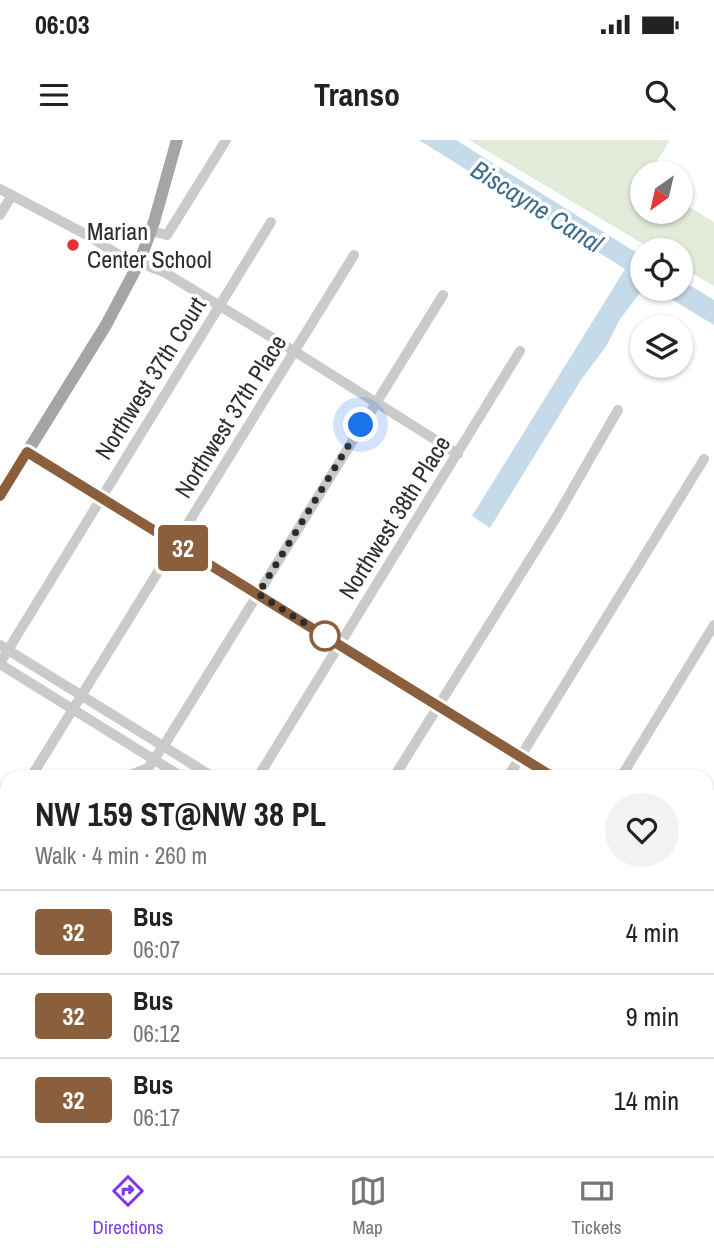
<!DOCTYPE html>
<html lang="en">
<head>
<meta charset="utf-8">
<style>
	body { margin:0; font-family:"Archivo Narrow",sans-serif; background:#f2f2f2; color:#222; height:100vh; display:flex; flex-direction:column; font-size:26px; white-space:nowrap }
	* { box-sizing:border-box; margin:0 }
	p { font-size:23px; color:#767676 }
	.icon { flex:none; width:38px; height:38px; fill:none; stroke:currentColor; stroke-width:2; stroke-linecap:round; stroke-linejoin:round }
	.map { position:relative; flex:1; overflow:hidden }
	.sheet { position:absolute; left:0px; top:630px; width:714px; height:387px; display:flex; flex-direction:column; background:#fff; border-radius:21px 21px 0 0; box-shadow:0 2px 5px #0004 }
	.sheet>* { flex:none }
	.badge { padding:0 14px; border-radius:5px; font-size:24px; line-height:46px }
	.needle { width:46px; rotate:214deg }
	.fabs { position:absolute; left:630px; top:21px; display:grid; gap:14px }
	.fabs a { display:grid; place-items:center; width:63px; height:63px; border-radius:50%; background:#fff; box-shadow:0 2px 5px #0004; font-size:35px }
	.you { position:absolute; width:35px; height:35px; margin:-18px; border:5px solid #fff; border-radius:50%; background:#1a73e8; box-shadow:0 0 0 10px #1a73e833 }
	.map>.badge { position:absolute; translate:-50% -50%; box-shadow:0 0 0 4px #fff }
	.round { display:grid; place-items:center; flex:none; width:74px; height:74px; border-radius:37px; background:#f2f2f2 }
	.overview { display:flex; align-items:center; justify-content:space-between; height:119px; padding:0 35px }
	h1 { font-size:33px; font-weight:700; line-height:52px }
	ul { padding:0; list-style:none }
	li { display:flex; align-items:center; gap:21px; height:84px; padding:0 35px; border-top:2px solid #e0e0e0 }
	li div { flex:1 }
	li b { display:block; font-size:26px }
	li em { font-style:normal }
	li .badge { min-width:77px; font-weight:700; text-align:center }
	.status { display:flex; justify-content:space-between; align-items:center; height:49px; padding:0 35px; background:#fff; direction:ltr }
	.status svg { height:19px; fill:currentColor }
	header { display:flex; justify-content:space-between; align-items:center; height:91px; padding:0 35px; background:#fff; font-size:32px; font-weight:700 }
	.dock { display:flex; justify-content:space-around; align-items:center; height:98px; border-top:2px solid #e0e0e0; background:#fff; font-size:19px; color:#767676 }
	.dock a { display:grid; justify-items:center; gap:4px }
	.dock .selected { color:#7c3aed }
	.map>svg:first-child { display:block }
	.green { fill:#e2eada }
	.water { fill:#c6dbea }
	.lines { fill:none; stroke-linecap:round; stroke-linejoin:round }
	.minor { stroke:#cacaca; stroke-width:10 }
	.major { stroke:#a5a5a5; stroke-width:12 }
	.line-casing { stroke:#fff; stroke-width:16 }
	.line { stroke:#8b5e3c; stroke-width:10 }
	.walk { stroke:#2d2d2d; stroke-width:7; stroke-dasharray:0 12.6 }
	.poi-dot { fill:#e2313a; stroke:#fff; stroke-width:2.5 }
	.stop-dot { fill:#fff; stroke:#8b5e3c; stroke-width:3.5 }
	.labels { text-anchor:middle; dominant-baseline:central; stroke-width:7; stroke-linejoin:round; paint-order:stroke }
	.poi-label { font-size:24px; fill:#2d2d2d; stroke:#fff; text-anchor:start }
	.street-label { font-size:24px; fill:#2d2d2d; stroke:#fff }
	.water-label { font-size:26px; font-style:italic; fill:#3d6c8d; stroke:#fff }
</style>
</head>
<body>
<div class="status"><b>06:03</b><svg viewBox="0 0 49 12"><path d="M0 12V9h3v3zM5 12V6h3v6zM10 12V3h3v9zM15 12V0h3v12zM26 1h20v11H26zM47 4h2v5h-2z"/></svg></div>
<header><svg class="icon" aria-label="menu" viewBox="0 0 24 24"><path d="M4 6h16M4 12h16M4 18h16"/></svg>Transo<svg class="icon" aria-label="search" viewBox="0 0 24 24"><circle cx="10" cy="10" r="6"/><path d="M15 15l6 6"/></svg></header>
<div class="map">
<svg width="714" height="1016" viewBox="0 0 714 1016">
	<rect width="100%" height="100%" fill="#fff"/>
	<path class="green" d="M469 0H670L650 33H642V72H681V62L714 82V146L681 127V110H653Z"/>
	<g class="water">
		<path d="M419 0H456L642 116 643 149 620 179 607 205 581 240 490 388 472 376 625 129Z"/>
		<path d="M681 140 714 160V185L655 149H681Z"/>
	</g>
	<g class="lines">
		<g class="minor">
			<path d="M0 49 87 95 119 115 164 132 294 211 458 314"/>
			<path d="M0 75 12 55"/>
			<path d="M151 91 167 95 226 0"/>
			<path d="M27 312 553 637"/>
			<path d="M0 505 213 637"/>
			<path d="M0 523 271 82"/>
			<path d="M0 524 182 637"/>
			<path d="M31 637 354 115"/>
			<path d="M126 637 148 628 168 599 443 155"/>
			<path d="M258 637 520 211"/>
			<path d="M394 637 557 376 618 270"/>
			<path d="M508 637 704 319"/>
			<path d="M621 637 714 485"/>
			<path d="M707 664 714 652"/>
			<path d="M0 687 7 676"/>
			<path d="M707 733 714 737"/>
			<path d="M0 781 7 780"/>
			<path d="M0 797 7 798"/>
			<path d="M707 828 714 817"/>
			<path d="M0 866 7 871"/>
			<path d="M707 956 714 960"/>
			<path d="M0 999 7 1003"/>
			<path d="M18 1010 28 1016"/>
			<path d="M231 1010 241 1016"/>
			<path d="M446 1010 457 1016"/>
			<path d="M160 1016 163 1010"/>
			<path d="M386 1016 390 1010"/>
			<path d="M488 1016 492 1010"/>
			<path d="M591 1016 594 1010"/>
		</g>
		<path class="major" d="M0 356 106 185 139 123 154 82 177 0"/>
	</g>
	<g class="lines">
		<g class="line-casing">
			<path id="line" d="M0 356 27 312 553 637"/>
		</g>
		<use href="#line" class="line"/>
		<path class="walk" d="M325 496 258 454 361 285"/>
	</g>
	<circle class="poi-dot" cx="73" cy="105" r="7"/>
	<circle class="stop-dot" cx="325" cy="496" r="14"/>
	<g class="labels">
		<g class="poi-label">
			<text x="87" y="91">Marian<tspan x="87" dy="28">Center School</tspan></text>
		</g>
		<g class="street-label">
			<text transform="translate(150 238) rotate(-58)">Northwest 37th Court</text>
			<text transform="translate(230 276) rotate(-58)">Northwest 37th Place</text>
			<text transform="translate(394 377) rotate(-58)">Northwest 38th Place</text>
		</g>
		<g class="water-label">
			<text transform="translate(537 66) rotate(32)">Biscayne Canal</text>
		</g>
	</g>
</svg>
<div class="fabs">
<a><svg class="needle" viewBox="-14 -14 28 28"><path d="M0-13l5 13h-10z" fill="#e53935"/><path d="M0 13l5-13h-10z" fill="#767676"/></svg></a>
<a><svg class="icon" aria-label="locate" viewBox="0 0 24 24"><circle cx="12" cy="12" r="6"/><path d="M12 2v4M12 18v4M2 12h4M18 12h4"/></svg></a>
<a><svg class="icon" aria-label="layers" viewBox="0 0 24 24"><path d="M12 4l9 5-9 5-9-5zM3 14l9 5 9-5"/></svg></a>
</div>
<div class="you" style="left:361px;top:285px"></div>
<b class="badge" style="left:183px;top:408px;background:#8b5e3c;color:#fff">32</b>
<section class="sheet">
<div class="overview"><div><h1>NW 159 ST@NW 38 PL</h1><p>Walk · 4 min · 260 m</p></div><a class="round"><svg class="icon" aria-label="heart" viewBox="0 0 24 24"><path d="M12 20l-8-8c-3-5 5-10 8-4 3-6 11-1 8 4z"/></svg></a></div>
<ul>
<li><span class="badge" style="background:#8b5e3c;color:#fff">32</span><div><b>Bus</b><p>06:07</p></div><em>4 min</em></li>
<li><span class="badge" style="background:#8b5e3c;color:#fff">32</span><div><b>Bus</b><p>06:12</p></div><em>9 min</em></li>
<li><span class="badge" style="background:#8b5e3c;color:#fff">32</span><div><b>Bus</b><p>06:17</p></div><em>14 min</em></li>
</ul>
</section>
</div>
<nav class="dock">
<a class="selected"><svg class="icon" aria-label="directions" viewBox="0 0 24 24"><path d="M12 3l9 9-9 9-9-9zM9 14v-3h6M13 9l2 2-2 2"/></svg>Directions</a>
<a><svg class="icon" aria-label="map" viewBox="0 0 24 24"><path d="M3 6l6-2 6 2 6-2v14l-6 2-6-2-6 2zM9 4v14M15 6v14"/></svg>Map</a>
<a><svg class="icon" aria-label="tickets" viewBox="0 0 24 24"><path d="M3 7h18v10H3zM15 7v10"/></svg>Tickets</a>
</nav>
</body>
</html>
